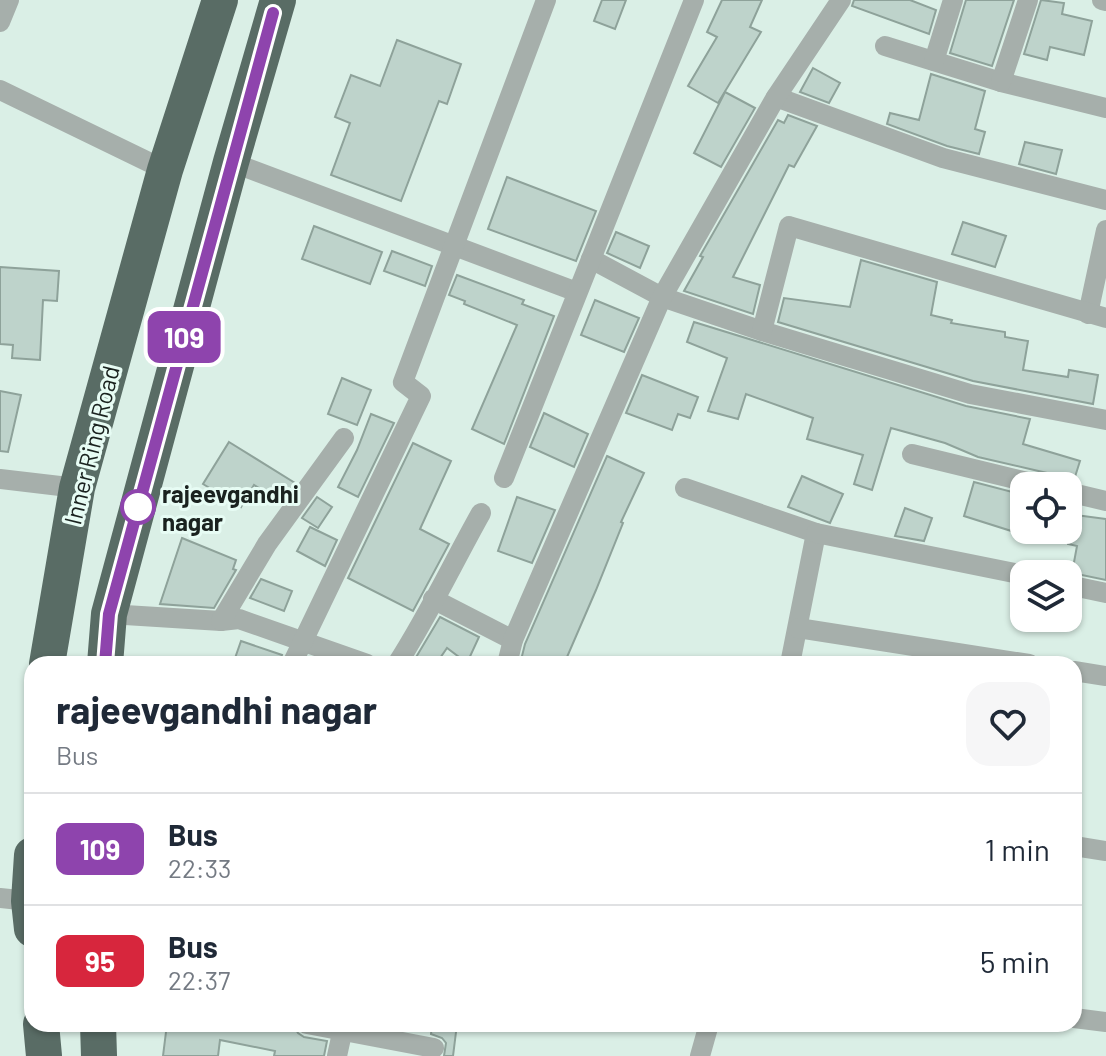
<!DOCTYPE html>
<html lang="en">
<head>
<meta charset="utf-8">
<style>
	body { margin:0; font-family:Barlow,sans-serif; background:#f6f6f7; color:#1f2937; height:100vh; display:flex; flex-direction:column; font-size:30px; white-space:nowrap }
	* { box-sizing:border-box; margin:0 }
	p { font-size:26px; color:#747a83 }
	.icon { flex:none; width:44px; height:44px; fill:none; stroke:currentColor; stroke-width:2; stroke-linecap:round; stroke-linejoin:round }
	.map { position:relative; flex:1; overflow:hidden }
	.panel { position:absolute; left:24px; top:656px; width:1058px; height:376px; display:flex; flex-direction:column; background:#fff; border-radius:24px; box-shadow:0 2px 6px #0004 }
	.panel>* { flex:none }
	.badge { padding:0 16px; border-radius:12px; font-size:28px; line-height:52px }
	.tools { position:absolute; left:1010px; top:472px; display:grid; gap:16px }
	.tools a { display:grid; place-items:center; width:72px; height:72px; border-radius:16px; background:#fff; box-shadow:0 2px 6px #0004; font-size:40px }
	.map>.badge { position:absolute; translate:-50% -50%; box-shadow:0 0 0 4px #fff }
	.round { display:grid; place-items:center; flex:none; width:84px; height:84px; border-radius:24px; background:#f6f6f7 }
	.head { display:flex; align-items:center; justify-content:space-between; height:136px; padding:0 32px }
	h1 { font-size:38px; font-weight:700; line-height:60px }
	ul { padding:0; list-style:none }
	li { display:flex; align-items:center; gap:24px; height:112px; padding:0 32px; border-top:2px solid #e0e1e3 }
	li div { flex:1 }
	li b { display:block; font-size:30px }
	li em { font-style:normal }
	li .badge { min-width:88px; font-weight:700; text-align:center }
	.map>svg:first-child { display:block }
	.building { fill:#bed3cb; stroke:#8ea29a; stroke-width:2 }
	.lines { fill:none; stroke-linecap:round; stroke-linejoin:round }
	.street { stroke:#a6afab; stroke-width:20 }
	.highway { stroke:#596c65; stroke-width:36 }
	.line-casing { stroke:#fff; stroke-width:18 }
	.line { stroke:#8e44ad; stroke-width:12 }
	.stop-dot { fill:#fff; stroke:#8e44ad; stroke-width:4 }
	.labels { text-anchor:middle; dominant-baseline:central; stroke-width:6; stroke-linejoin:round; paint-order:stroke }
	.street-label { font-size:24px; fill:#1a221f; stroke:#e7fcf4 }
	.stop-label { font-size:24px; font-weight:bold; fill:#1a221f; stroke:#e7fcf4; text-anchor:start }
</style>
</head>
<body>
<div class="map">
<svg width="1106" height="1056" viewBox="0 0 1106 1056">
	<rect width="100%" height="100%" fill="#daefe6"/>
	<g class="building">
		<path d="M602 0H626L615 29 594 21Z"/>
		<path d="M722 0H762L750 27 761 32 718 103 688 86 717 37 707 32Z"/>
		<path d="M854 0H910L936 10 929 34 852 6Z"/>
		<path d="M966 0H1014L992 66 950 53Z"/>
		<path d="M1041 0 1064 3 1062 14 1092 21 1084 55 1050 47 1047 60 1024 54Z"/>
		<path d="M397 40 461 64 447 104 439 101 401 201 331 175 350 123 335 117 351 75 380 86Z"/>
		<path d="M813 68 840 83 829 103 800 92Z"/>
		<path d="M931 74 985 91 975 129 985 132 979 154 947 146 887 124 890 113 919 120Z"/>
		<path d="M725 92 755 108 721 167 694 153Z"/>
		<path d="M788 115 817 126 794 167 789 165 733 277 760 285 753 314 684 291 703 257 700 256 778 120 784 123Z"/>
		<path d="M1025 142 1062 150 1056 174 1019 164Z"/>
		<path d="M507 177 596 211 576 261 488 229Z"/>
		<path d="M963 222 1006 236 995 267 952 254Z"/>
		<path d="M314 226 382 252 370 284 302 259Z"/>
		<path d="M616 232 649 246 640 268 607 253Z"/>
		<path d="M392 251 432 266 425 286 384 271Z"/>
		<path d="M861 260 937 282 931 315 952 320 951 323 1005 332V337L1028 341 1023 370 1068 377 1069 370 1098 375 1093 404 973 381 778 322 784 298 850 307Z"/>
		<path d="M0 267 59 271 57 301 43 300 40 360 12 358 13 345 0 344Z"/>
		<path d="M457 275 524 300 522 304 554 316 504 444 472 429 517 325 464 304 465 301 449 295Z"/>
		<path d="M595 300 639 318 624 352 581 335Z"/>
		<path d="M694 322 966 406 1030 419 1023 444 1080 461 1074 480 1065 479 1057 485 1053 477 1047 473 978 457 945 443 891 428 872 490 854 484 863 455 807 439 813 418 746 394 738 419 708 411 727 358 687 342Z"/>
		<path d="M642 375 698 397 690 418 678 414 672 430 626 413Z"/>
		<path d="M342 378 371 390 357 425 328 414Z"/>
		<path d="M0 391 21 395 8 452 0 451Z"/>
		<path d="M544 413 588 434 574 467 530 447Z"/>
		<path d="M371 414 394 423 358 497 338 487 357 450Z"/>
		<path d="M229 442 295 483 281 502 254 485 241 507 203 484Z"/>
		<path d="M413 443 451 461 420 529 449 544 413 611 348 578Z"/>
		<path d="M607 456 644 473 621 522 623 523 596 590 564 664H520L525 644Z"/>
		<path d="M802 476 843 494 830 523 788 507Z"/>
		<path d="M974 482 1024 495V535L964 516Z"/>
		<path d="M317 497 332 507 318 528 302 518Z"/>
		<path d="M517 497 555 510 532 563 498 551Z"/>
		<path d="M905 508 932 518 924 541 895 536Z"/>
		<path d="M1068 514 1106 519V580L1072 573 1077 546 1068 544Z"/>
		<path d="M310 527 337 540 325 566 297 551Z"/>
		<path d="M182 538 236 560 233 569 236 570 214 608 160 604Z"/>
		<path d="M261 579 292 591 284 611 250 598Z"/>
		<path d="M440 617 479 637 467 663 447 648 436 664H412Z"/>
		<path d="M241 641 282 655 279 664H233Z"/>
		<path d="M167 1024H287L294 1026 298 1033 304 1037 327 1041 324 1056H274L275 1051 220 1040 218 1056H163Z"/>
		<path d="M432 1024H457L453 1056H444L446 1043 442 1038 431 1034Z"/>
	</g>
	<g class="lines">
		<g class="street">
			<path d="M1102 0 1106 1"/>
			<path d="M0 22 9 0"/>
			<path d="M885 46 1001 82 1106 108"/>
			<path d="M934 61 953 0"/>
			<path d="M1001 82 1028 0"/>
			<path d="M0 90 165 170"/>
			<path d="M776 97 943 158 1106 200"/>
			<path d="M231 162 577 292"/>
			<path d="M591 259 662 297 762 331 970 394 1106 420"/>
			<path d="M1088 314 1106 230"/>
			<path d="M762 331 789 226 1106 318"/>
			<path d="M912 454 1044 486"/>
			<path d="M504 478 694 0"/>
			<path d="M0 479 77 488"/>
			<path d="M685 488 816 533 790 664"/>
			<path d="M1068 492 1106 501"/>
			<path d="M816 533 1024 575"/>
			<path d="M1068 585 1106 593"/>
			<path d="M433 599 513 640"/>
			<path d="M109 614 221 621 239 619 367 664"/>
			<path d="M221 621 267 544 344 438"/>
			<path d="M798 628 1029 664"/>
			<path d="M292 664 421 396 403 382 546 0"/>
			<path d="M397 664C428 616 453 563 481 513"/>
			<path d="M507 664 513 640 662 297 776 97 841 0"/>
			<path d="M1074 671 1106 676"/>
			<path d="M1074 846 1106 851"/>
			<path d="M0 898 29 901"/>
			<path d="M1074 1018 1106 1022"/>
			<path d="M307 1024 434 1048"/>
			<path d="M337 1056 344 1024"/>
			<path d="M700 1056 709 1024"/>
		</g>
		<g class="highway">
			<path d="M47 664 77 488 165 170 220 0"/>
			<path d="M105 664 109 614 231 162 278 0"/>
			<path d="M32 855 29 901 32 929"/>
			<path d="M41 1024 44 1056"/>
			<path d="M98 1024 99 1056"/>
		</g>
	</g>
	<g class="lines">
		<g class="line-casing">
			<path id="line" d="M105 664 109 614 273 13"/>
		</g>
		<use href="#line" class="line"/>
	</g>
	<circle class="stop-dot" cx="138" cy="507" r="16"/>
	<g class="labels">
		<g class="street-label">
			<text transform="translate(91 445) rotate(-76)">Inner Ring Road</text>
		</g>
		<g class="stop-label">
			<text x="162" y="493">rajeevgandhi<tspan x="162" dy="28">nagar</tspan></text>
		</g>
	</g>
</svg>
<div class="tools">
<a><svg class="icon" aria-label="locate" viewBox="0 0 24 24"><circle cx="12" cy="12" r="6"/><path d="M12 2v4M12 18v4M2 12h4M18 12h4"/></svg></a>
<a><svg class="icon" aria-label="layers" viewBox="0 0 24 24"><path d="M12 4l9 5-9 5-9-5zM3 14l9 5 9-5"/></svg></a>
</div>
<b class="badge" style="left:184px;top:337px;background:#8e44ad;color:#fff">109</b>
<section class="panel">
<div class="head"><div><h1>rajeevgandhi nagar</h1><p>Bus</p></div><a class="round"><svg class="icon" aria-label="heart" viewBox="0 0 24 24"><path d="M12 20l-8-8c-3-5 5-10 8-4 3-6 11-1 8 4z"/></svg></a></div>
<ul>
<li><span class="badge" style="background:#8e44ad;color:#fff">109</span><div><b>Bus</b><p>22:33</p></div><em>1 min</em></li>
<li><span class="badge" style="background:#d7263d;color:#fff">95</span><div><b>Bus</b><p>22:37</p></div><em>5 min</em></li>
</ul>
</section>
</div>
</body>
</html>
